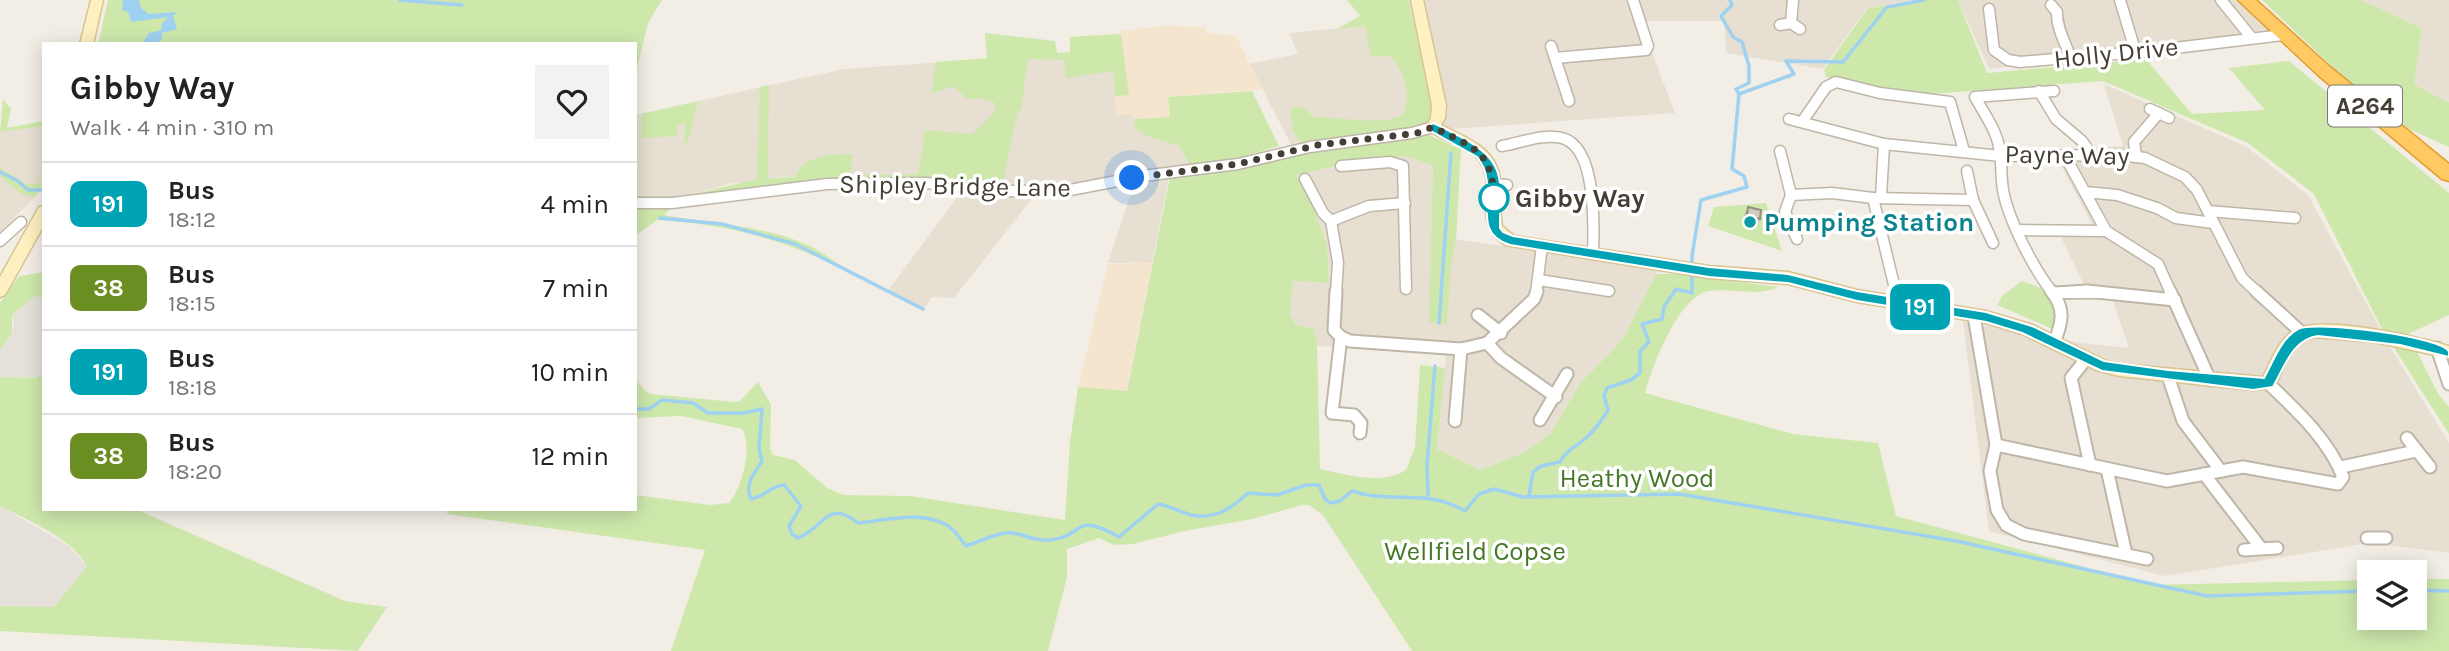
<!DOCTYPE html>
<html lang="en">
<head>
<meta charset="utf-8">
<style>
	body { margin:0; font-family:Karla,sans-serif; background:#f2f2f2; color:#222; height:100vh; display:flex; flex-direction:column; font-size:26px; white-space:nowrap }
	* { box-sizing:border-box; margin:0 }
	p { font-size:23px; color:#767676 }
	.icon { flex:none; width:38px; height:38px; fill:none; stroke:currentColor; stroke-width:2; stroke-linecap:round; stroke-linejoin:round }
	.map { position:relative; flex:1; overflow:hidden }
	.side { position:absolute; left:42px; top:42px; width:595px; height:469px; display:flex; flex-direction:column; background:#fff; border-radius:0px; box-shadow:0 4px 18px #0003 }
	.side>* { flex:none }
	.badge { padding:0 14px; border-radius:10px; font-size:24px; line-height:46px }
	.buttons { position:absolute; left:2357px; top:560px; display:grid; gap:14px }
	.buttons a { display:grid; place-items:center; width:70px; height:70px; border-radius:0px; background:#fff; box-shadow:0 4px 18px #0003; font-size:35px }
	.you { position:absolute; width:35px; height:35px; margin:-18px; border:5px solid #fff; border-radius:50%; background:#1a73e8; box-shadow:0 0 0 10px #1a73e833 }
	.map>.badge { position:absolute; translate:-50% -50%; box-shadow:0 0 0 4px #fff }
	.round { display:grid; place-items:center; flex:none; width:74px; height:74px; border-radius:0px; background:#f2f2f2 }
	.headline { display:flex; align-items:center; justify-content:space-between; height:119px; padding:0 28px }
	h1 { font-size:33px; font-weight:700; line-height:52px }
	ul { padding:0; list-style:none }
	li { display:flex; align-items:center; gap:21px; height:84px; padding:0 28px; border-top:2px solid #e0e0e0 }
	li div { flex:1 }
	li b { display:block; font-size:26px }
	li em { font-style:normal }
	li .badge { min-width:77px; font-weight:700; text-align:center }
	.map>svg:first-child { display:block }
	.residential { fill:#e7e0d2 }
	.commercial { fill:#f5e5cf }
	.industrial { fill:#e5e0da }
	.green { fill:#cee8ac }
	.water { fill:#9fd1f1 }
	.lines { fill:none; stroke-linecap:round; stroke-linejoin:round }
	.stream { stroke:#9fd1f1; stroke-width:3.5 }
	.street-far1-casing { stroke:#beb6a7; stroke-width:13 }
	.street-casing { stroke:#beb6a7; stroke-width:15 }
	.secondary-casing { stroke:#d7c495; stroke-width:3 }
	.highway-casing { stroke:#e09e31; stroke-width:3 }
	.street-far1 { stroke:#fff; stroke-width:10 }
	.street { stroke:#fff; stroke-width:11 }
	.secondary { fill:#fff0c2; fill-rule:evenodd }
	.highway { fill:#ffc963; fill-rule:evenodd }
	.wall { fill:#b6aea0 }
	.building { fill:#d4caba; stroke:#948d82; stroke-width:2 }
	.line { fill:#00a3b4; stroke:#fff; stroke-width:2 }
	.walk { stroke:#453e34; stroke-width:7; stroke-dasharray:0 12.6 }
	.stop-dot { fill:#fff; stroke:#00a3b4; stroke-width:3.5 }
	.culture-dot { fill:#0f9aa8; stroke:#fff; stroke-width:2.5 }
	.labels { text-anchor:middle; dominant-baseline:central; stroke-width:7; stroke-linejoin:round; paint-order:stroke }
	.shield { fill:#fff; stroke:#7d7871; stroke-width:2 }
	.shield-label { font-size:24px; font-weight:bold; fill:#453e34 }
	.street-label { font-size:26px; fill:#453e34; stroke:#fff }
	.stop-label { font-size:26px; font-weight:bold; fill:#453e34; stroke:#fff; text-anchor:start }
	.culture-label { font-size:26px; font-weight:bold; fill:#0d838f; stroke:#fff; text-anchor:start }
	.park-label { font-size:26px; fill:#467727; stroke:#fff }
</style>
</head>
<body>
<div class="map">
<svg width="2449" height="651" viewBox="0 0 2449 651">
	<rect width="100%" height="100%" fill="#f3eee5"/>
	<g class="residential">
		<path d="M1408 0H1915L1867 8 1823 69 1726 53 1724 21H1640L1675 113 1438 130 1424 124 1291 144 1249 64 1298 54 1289 33 1362 26H1414Z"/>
		<path d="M1958 0H2246L2283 35 1989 69Z"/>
		<path d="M2361 0H2449V103L2414 84 2422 28Z"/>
		<path d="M1112 50 1134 114 1135 128 1147 136 1179 146 1190 165 1171 168 1152 263H1108L1138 172 1078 185 1044 187 1034 196 954 298 932 297 923 309 887 292 959 195 979 196 989 185 919 174 777 177 729 184 686 196 635 197V115L844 69Z"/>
		<path d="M2104 84 2247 147 2308 195 2389 345 2449 443V553L2370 543 2164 576 1989 531 1963 321 2081 343 2129 348 2112 298 2090 297 2056 227H2093L2053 150 2123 146Z"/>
		<path d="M44 126V182L35 197 0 232V132Z"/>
		<path d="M1406 156 1433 166 1432 236 1657 268 1656 274 1626 333 1615 348 1581 382 1551 433 1525 452 1480 470 1437 449 1446 354 1318 346 1313 328 1296 325 1290 314 1292 281 1329 283 1326 239 1316 216 1317 211 1296 175 1356 162Z"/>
	</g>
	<g class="commercial">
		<path d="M1164 26 1206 27V33L1237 36 1248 62 1264 89 1169 97 1170 117 1134 119 1133 114 1116 115 1112 50 1070 37 1120 34 1121 31Z"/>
		<path d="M1131 261 1152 263 1126 392 1078 387 1108 264H1130Z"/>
	</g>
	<g class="industrial">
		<path d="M35 295 44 297V372L36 378 0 377V350L12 333 14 322 12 315Z"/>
		<path d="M0 506 69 546 87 566 54 607 0 606Z"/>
	</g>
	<g class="green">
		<path d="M108 0H662L648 23 635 76V44H98Z"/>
		<path d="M1347 0H1408L1435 106 1432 116 1422 128 1424 133 1461 149 1456 240 1451 266 1447 324 1429 322 1433 166 1406 156 1356 162 1296 175 1317 212 1316 216 1327 243 1329 283 1293 281 1290 314 1296 325 1313 328 1317 341 1320 469C1345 474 1382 486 1406 470L1415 447 1420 365 1445 368 1437 449 1480 470 1525 452 1551 433 1581 382 1615 348 1626 333 1656 274H1675L1779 287C1756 297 1733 288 1709 291 1679 295 1652 367 1645 393L1793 434 1878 443 1896 516 2151 585 2369 580 2370 618H2415V579H2449V651H1412L1323 515 1309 505H1302L1252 519 1185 531 1133 544 1114 545 1099 538 1067 549V577L1048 651H671L705 550 447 514 448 509H635V495L710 505 729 503C742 488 753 447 742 429L681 416 635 418V379L644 390 651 394 734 402 740 401 758 382 771 405 770 448 773 455 795 460 827 488 844 495 910 496 1065 520 1070 442 1078 387 1127 391 1170 177 1305 151 1293 130 1290 109 1294 106 1304 108 1314 117C1339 116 1385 128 1404 113 1412 93 1403 71 1390 56L1371 57 1365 26 1337 29 1360 16Z"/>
		<path d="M1921 0H1958L1987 73 2146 59 2192 114 2265 110 2229 68 2289 61 2449 193V315L2408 334 2439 395 2449 407V434L2382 329 2314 194 2248 143 2103 81 1917 95 1826 77 1824 70 1868 8Z"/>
		<path d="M2262 0H2361L2422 28 2414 84 2449 103V147L2409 129 2342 76Z"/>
		<path d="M985 33 1055 41 1057 53 1070 52V37L1121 34 1129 95 1115 96 1113 71 1066 78 1064 60 1028 59 1021 110 1018 111 1002 186 943 181 822 182 673 206 664 215C712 224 766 225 812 247 826 255 840 265 853 274 789 241 730 224 657 220L635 236V197L686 196 757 179 760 87 769 85 768 178 795 177C804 154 832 154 853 154L850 175 918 174 925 130 972 134 995 112V103L984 99H967L953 86 931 94 936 62 987 58Z"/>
		<path d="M1252 91 1279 146 1227 161 1190 165 1179 146 1147 136 1135 128 1134 119 1170 117 1168 97Z"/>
		<path d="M3 99 11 109 7 128 44 121V126L0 132Z"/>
		<path d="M698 101 688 142 683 143 686 124 678 125 676 136 641 138 642 114Z"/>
		<path d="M0 168 27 184 43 183 35 197 21 194 0 176Z"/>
		<path d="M1766 203 1782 251 1708 226 1714 207Z"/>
		<path d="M44 272V297L35 296 12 315V333L0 350V303L19 276Z"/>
		<path d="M2022 281C2050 290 2060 298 2055 330L1997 305 2003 295Z"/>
		<path d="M44 372V509H135L345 601 387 607 358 651 0 631V606L54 607 87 566C71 537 28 521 0 506V377L36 378Z"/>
	</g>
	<path class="water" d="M123 0H139L141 8 149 14 178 12 173 16 177 29 162 33V39L156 44H142L149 33 161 30 162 23 169 17 131 22 128 12 122 10Z"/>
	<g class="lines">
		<g class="stream">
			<path d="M400 0 462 5"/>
			<path d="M1739 94 1794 74 1786 61 1843 62 1887 7 1924 0"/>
			<path d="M0 172 18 181 28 190H44"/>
			<path d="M660 218 722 224 795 244 923 309"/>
			<path d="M1439 323 1451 153"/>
			<path d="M635 409H649L662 400 693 403 708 413H744L762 409 759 449 762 461C754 474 744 484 751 499 764 497 771 486 784 485L801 506 789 526 792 534 798 538C825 528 826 498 858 523 886 520 928 509 952 529 957 533 961 540 966 546 979 542 1000 531 1013 533 1026 535 1036 542 1050 540 1086 536 1072 511 1119 537L1158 504C1170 506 1180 512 1191 515 1215 520 1232 508 1248 493L1277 495 1306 485H1319L1325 499 1330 503 1340 501 1352 491C1393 505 1423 487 1465 511L1479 494 1494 489 1523 497 1679 494 1956 541 2207 596 2370 591"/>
			<path d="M1428 495 1427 465 1435 366"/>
			<path d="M1529 496 1533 472 1541 466 1560 462C1567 450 1575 447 1586 438 1595 430 1602 420 1608 410L1604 396 1607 388 1631 380 1640 373V351L1649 342 1642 324 1662 319 1664 307 1676 289 1692 293V256L1701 200 1747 187 1744 176 1732 169 1739 94 1736 89 1749 83V66L1742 42 1733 37 1721 16 1732 5 1730 0"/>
			<path d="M2415 590 2449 591"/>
		</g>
		<g class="street-far1-casing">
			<g id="street-far1">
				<path d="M2120 0 2135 50"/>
				<path d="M2221 0 2251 37"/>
				<path d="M2051 5 2057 12C2056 27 2066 44 2071 59"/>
				<path d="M1989 9 1994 50 2008 60 2020 62 2150 51 2283 35"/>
				<path d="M1791 23 1793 0"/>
				<path d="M1780 25 1791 23 1800 29"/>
				<path d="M1551 46 1569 101"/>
				<path d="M1555 58 1646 50 1648 46 1633 0"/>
				<path d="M2039 91 2056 119 2082 141 2092 155"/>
				<path d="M2150 109 2169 118"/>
				<path d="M1789 119 1884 144"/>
				<path d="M1802 122 1826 87 1836 82 1880 93 1950 102 1964 151"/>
				<path d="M1502 146C1520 143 1544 133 1562 138 1597 147 1594 226 1593 254"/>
				<path d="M1780 151 1791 195"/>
				<path d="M2136 155 2134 142 2159 113"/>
				<path d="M2065 156 2106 231 2158 264 2171 293"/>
				<path d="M1341 166 1390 162 1403 166 1406 289"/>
				<path d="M1967 171 1973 200 1993 243"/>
				<path d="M1305 179 1323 213 1331 221 1338 262 1336 293"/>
				<path d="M1494 184 1507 185"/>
				<path d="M2085 192 2117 195 2157 208 2176 218 2213 223"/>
				<path d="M1881 197 1884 144 2001 156 2119 155 2145 158 2185 177 2197 190 2242 278 2258 293"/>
				<path d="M1873 198 1896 293"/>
				<path d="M635 203H672L827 184 926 183 1001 191H1065L1143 176 1238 164 1310 147 1412 133 1433 127"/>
				<path d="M2208 211 2295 218"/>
				<path d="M1331 221 1369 206 1405 203"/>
				<path d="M2018 230 2106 231"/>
				<path d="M1797 239 1785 212 1791 195 1832 193 1873 198 1973 200"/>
				<path d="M0 241 21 222"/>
				<path d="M1539 280 1609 291"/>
				<path d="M1536 293 1542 246"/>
				<path d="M2053 293C2034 270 2008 219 2003 190 2000 172 2003 153 1996 136 1991 122 1982 110 1975 97L2054 91"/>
				<path d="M2059 293H2104"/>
			</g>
		</g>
		<g class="street-casing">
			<g id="street">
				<path d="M1336 291 1334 330 1341 337"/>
				<path d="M1896 291 1899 303"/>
				<path d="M2051 291C2066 309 2062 323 2054 343"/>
				<path d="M2087 291 2175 300"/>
				<path d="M2170 291 2210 380"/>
				<path d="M2256 291 2302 333"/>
				<path d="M2055 293 2087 291"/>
				<path d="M1478 315 1501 333"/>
				<path d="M1974 316 1996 445 1990 471 1997 510 2006 525 2024 534 2147 559"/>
				<path d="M1341 337 1350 341 1461 349 1487 343 1534 299 1537 291"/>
				<path d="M1341 337 1332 413 1354 415 1361 423 1360 433"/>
				<path d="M1487 343 1501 358 1556 397"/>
				<path d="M2437 348 2449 384"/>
				<path d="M2086 359 2071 378 2090 465"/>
				<path d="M2168 376 2183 421 2221 471"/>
				<path d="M1540 420 1567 374"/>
				<path d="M1455 421 1461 349"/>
				<path d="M2407 438 2430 467"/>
				<path d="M1996 445 2167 481 2243 467 2338 484 2343 477C2329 440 2296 410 2268 383"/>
				<path d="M2341 467 2416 451"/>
				<path d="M2107 469 2126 554"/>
				<path d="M2204 474 2261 548"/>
				<path d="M2367 538H2386"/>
				<path d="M2244 550 2277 548"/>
			</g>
		</g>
		<g class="secondary-casing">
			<g id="secondary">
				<path d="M91 0H103L93 44H80Z"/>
				<path d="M1411 0H1423L1446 105 1445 118 1441 125C1467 138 1498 148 1500 182 1502 197 1499 211 1502 226L1514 236 1709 266 1788 272 1857 290 1986 311 2033 325 2106 361 2119 364 2263 377C2271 361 2278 341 2293 331 2319 313 2418 337 2449 346V358L2374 342 2313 337C2291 341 2283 370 2274 388L2253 390 2119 376 2096 370 2022 334 1986 323 1857 302 1788 284 1709 278 1505 245C1470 221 1498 193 1481 163 1470 143 1440 143 1426 127L1431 118 1432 105Z"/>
				<path d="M44 206V225L5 295 0 297V277L39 207Z"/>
			</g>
		</g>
		<g class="highway-casing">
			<path id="highway" d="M2238 0H2256L2330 67 2449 164V181L2442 179 2318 75Z"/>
		</g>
		<use href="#street-far1" class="street-far1"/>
		<use href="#street" class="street"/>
		<use href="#secondary" class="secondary"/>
		<use href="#highway" class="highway"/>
	</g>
	<path class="wall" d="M1748 207 1760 219 1756 227 1743 224 1744 216Z"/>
	<path class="building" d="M1748 207 1761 210 1760 219 1747 216Z"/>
	<path class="line" d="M1433 123C1443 127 1453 133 1463 138 1508 163 1500 181 1500 228L1503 232 1513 236 1709 267 1788 274 1857 291 1986 312 2032 326 2104 361 2168 370 2264 378C2273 362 2281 338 2298 329 2316 320 2445 337 2449 352V357L2400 345 2318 336C2293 339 2285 366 2273 387L2253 390 2102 371 2022 333 1986 322 1857 301 1788 283 1709 277 1510 245C1466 231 1503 189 1477 157L1429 130 1427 127Z"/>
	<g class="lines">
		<path class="walk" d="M1132 178 1238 164 1318 145 1417 133 1433 127C1473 148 1492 149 1494 198"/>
	</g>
	<circle class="stop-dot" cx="1494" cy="198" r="14"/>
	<circle class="culture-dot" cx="1750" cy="222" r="7"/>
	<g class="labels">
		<rect class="shield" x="2328" y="85.5" width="74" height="41" rx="5"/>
		<g class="shield-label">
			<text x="2365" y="106">A264</text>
		</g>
		<g class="street-label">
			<text transform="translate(2116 53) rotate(-6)">Holly Drive</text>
			<text transform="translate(2067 155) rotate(1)">Payne Way</text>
			<text transform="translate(955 186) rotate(1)">Shipley Bridge Lane</text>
		</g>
		<g class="stop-label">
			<text x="1515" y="198">Gibby Way</text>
		</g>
		<g class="culture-label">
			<text x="1764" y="222">Pumping Station</text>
		</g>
		<g class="park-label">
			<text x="1637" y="478">Heathy Wood</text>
			<text x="1475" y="551">Wellfield Copse</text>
		</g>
	</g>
</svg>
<div class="buttons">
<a><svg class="icon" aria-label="layers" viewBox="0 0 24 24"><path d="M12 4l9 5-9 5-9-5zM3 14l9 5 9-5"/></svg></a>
</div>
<div class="you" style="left:1132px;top:178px"></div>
<b class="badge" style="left:1920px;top:307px;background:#00a3b4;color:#fff">191</b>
<section class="side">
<div class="headline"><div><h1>Gibby Way</h1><p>Walk · 4 min · 310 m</p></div><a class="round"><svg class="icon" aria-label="heart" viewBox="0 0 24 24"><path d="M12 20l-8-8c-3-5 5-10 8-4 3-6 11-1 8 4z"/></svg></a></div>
<ul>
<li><span class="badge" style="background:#00a3b4;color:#fff">191</span><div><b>Bus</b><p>18:12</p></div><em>4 min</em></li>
<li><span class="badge" style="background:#6b8e23;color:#fff">38</span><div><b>Bus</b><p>18:15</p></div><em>7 min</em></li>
<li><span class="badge" style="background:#00a3b4;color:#fff">191</span><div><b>Bus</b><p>18:18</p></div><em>10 min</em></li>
<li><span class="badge" style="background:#6b8e23;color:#fff">38</span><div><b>Bus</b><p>18:20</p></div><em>12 min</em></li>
</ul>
</section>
</div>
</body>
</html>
